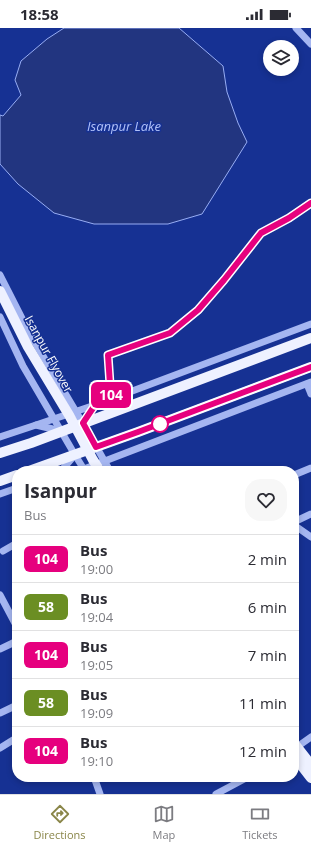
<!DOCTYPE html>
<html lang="en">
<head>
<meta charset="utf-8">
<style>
	body { margin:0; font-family:"Open Sans",sans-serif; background:#f7f7f7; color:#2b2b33; height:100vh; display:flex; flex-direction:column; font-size:15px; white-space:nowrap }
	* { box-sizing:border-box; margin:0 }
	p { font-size:13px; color:#7c7c81 }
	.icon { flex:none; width:22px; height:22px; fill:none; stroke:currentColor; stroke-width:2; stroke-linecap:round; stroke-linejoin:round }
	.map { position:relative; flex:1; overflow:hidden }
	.side { position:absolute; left:12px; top:438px; width:287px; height:316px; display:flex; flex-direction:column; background:#fff; border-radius:16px; box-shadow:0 2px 6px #0003 }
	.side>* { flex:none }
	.badge { padding:0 8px; border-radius:6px; font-size:14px; line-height:26px }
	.tools { position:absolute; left:263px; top:12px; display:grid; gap:8px }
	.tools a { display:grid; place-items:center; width:36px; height:36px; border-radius:50%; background:#fff; box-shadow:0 2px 6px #0003; font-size:20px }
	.map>.badge { position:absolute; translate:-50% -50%; box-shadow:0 0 0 2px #fff }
	.round { display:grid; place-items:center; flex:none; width:42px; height:42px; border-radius:16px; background:#f7f7f7 }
	.summary { display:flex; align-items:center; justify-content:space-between; height:68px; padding:0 12px }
	h1 { font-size:19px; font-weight:700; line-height:30px }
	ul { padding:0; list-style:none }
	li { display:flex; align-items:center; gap:12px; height:48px; padding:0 12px; border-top:1px solid #e1e1e2 }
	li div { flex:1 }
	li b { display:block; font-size:15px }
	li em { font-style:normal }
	li .badge { min-width:44px; font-weight:700; text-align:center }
	.status { display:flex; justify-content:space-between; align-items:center; height:28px; padding:0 20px; background:#fff; direction:ltr }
	.status svg { height:11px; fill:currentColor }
	.menu { display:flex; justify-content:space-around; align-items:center; height:56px; border-top:1px solid #e1e1e2; background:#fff; font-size:11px; color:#7c7c81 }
	.menu a { display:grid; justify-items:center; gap:2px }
	.menu .current { color:#8a8649 }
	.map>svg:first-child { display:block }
	.water { fill:#223580; stroke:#97adf4 }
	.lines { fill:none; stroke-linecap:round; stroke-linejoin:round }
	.minor { stroke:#a5b6f1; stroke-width:7 }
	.major { stroke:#eef1ff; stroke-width:10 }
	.major-bridge { stroke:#eef1ff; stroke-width:10 }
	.line-casing { stroke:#fff; stroke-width:9 }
	.line { stroke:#e6007e; stroke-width:6 }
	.stop-dot { fill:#fff; stroke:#e6007e; stroke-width:2 }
	.labels { text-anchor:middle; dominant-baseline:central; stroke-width:3; stroke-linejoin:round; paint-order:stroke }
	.street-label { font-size:12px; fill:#fff; stroke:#163193 }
	.water-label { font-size:13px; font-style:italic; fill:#b1c1f8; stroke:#163193 }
</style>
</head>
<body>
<div class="status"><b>18:58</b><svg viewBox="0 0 49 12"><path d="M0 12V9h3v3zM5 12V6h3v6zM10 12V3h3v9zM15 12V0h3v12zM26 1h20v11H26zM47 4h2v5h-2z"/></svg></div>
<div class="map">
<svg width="311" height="766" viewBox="0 0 311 766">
	<rect width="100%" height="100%" fill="#163193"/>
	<path class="water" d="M64 0H179L223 38 227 64 238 95 247 114 202 186 168 196H94L54 185 18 156 0 136V87L3 88 21 67 15 52 21 33 47 11Z"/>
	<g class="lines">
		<g class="minor">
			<path d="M296 0 311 16"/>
			<path d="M0 247 30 306 88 404 110 443"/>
			<path d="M0 289 23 338 75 427 85 443"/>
			<path d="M307 356 311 366"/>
			<path d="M111 371 108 327 170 305 198 283 224 252 261 205 289 190 311 175"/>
			<path d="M83 395 95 377 311 296"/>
			<path d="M36 397 95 377"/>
			<path d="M0 409 36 397 61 403"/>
			<path d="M61 443 74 428"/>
			<path d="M72 443 84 441 311 354"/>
			<path d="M294 447 311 440"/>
			<path d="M0 466 17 460"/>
			<path d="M294 494 311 486"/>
			<path d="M294 497 311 509"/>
			<path d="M3 523 17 515"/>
			<path d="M0 567 17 599"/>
			<path d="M0 621 17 613"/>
			<path d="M0 685 17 677"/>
			<path d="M0 720 13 712"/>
			<path d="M294 721 311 709"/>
			<path d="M94 749 100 766"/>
			<path d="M216 766 248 749"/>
		</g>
		<g class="major">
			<path d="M0 425 31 415 311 310"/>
			<path d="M29 443 138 404 311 339"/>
			<path d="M0 453 17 447"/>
			<path d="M294 715 311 737"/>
			<path d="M294 728 311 750"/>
		</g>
		<path class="major-bridge" d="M0 263 28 319 69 387 93 432 100 443"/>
	</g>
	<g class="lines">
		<g class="line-casing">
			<path id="line" d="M311 175 289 190 261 205 224 252 198 282 170 305 108 327 111 371 95 377 83 395 96 419 138 404 311 339"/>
		</g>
		<use href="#line" class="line"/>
	</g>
	<circle class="stop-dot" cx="160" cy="396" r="8"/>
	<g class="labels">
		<g class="street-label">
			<text transform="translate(49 326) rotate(61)">Isanpur Flyover</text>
		</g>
		<g class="water-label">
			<text x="124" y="98">Isanpur Lake</text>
		</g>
	</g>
</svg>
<div class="tools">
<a><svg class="icon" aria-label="layers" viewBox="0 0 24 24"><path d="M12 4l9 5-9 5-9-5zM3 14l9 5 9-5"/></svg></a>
</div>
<b class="badge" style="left:111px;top:367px;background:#e6007e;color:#fff">104</b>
<section class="side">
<div class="summary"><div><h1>Isanpur</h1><p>Bus</p></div><a class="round"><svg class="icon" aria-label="heart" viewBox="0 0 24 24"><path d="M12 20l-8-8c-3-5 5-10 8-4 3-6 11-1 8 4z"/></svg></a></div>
<ul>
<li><span class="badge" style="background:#e6007e;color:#fff">104</span><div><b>Bus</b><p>19:00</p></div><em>2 min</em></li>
<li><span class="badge" style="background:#6b8e23;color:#fff">58</span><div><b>Bus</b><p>19:04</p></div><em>6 min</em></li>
<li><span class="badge" style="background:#e6007e;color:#fff">104</span><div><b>Bus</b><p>19:05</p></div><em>7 min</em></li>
<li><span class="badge" style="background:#6b8e23;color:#fff">58</span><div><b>Bus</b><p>19:09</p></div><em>11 min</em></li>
<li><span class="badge" style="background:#e6007e;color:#fff">104</span><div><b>Bus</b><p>19:10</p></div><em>12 min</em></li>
</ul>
</section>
</div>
<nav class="menu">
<a class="current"><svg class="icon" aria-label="directions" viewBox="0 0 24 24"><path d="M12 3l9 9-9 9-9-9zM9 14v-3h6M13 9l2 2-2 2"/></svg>Directions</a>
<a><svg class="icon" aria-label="map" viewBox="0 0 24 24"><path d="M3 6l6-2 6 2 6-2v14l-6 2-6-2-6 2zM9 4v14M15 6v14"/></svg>Map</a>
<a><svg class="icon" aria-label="tickets" viewBox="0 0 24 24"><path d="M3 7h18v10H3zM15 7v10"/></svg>Tickets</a>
</nav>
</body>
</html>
